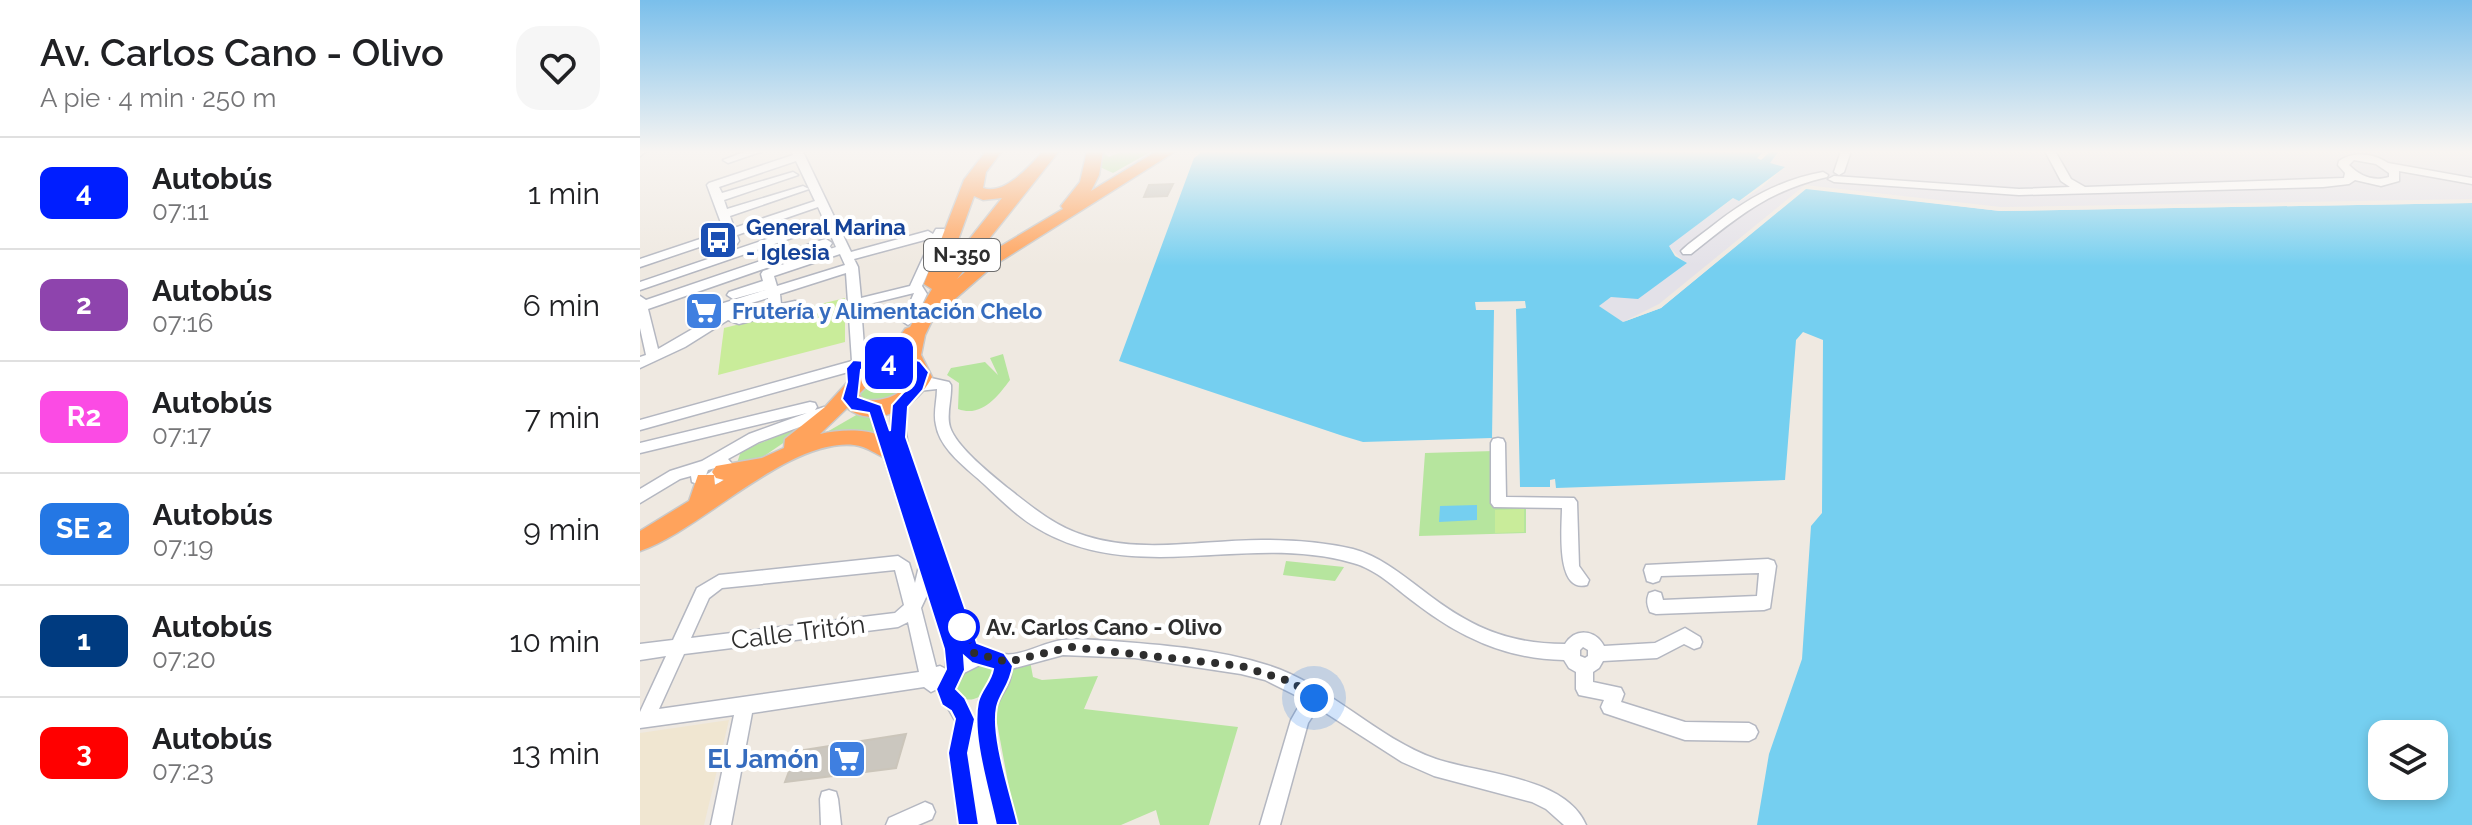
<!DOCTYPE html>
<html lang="es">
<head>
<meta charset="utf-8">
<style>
	body { margin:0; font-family:Raleway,sans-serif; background:#f6f6f6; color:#202124; height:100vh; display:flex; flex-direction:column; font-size:30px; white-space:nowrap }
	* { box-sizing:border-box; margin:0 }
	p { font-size:26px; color:#757577 }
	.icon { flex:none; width:44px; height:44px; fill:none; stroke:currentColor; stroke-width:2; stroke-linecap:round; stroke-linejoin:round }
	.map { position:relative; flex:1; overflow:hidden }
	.sheet { display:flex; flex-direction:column; background:#fff; width:640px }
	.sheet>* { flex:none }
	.badge { padding:0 16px; border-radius:12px; font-size:28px; line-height:52px }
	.tools { position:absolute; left:1728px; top:720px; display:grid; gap:16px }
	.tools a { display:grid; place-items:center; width:80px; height:80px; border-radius:16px; background:#fff; box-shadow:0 4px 12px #0003; font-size:40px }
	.you { position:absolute; width:40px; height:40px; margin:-20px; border:6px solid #fff; border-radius:50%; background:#1a73e8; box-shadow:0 0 0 12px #1a73e833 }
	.map>.badge { position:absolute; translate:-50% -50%; box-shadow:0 0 0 4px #fff }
	.round { display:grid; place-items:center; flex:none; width:84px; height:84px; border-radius:24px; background:#f6f6f6 }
	.head { display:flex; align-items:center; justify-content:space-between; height:136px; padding:0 40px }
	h1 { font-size:38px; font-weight:600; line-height:60px }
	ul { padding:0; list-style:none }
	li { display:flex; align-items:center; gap:24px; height:112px; padding:0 40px; border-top:2px solid #e0e0e0 }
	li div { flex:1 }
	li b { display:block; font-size:30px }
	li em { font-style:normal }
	li .badge { min-width:88px; font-weight:700; text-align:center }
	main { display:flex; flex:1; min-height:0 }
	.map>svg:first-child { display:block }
	.industrial { fill:#e3e1e8 }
	.education { fill:#f0e6d1 }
	.green { fill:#b6e59e }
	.pitch { fill:#c9ec9a }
	.water { fill:#75cff0; fill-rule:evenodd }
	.pier { fill:#efe9e1 }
	.building { fill:#cbc7bf; stroke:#cbc5ba; stroke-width:2 }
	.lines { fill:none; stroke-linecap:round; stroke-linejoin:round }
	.minor-casing { stroke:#b4b7c1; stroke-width:3 }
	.highway-casing { stroke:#c9c9c9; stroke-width:3 }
	.minor { fill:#fff; fill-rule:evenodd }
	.highway { fill:#ffa35c; fill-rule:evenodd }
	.line { fill:#001eff; stroke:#fff; stroke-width:2; fill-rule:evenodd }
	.walk { stroke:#2e2e2e; stroke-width:8; stroke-dasharray:0 14.4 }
	.stop-dot { fill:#fff; stroke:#001eff; stroke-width:4 }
	.labels { text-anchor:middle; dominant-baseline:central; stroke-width:8; stroke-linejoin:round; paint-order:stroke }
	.shield { fill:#fff; stroke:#6d6d6d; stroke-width:2 }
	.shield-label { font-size:20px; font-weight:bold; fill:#2e2e2e }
	.transit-label { font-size:22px; font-weight:bold; fill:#164399; stroke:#fff; text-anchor:start }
	.shop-label { font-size:22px; font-weight:bold; fill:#366cbe; stroke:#fff; text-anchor:start }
	.stop-label { font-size:22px; font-weight:bold; fill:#2e2e2e; stroke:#fff; text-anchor:start }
	.near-street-label { font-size:26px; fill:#2e2e2e; stroke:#fff }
	.near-shop-label { font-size:26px; font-weight:bold; fill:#366cbe; stroke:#fff; text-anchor:end }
</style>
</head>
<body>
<main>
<section class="sheet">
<div class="head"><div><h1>Av. Carlos Cano - Olivo</h1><p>A pie · 4 min · 250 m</p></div><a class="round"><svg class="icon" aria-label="heart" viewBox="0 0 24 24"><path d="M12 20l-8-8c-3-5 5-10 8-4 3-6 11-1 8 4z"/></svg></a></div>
<ul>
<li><span class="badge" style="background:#001eff;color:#fff">4</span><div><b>Autobús</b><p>07:11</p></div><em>1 min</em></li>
<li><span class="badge" style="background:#8e44ad;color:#fff">2</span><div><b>Autobús</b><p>07:16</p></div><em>6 min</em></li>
<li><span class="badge" style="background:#fb4be4;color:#fff">R2</span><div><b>Autobús</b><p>07:17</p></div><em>7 min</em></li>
<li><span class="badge" style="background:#2477e4;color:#fff">SE 2</span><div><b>Autobús</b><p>07:19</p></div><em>9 min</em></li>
<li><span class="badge" style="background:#003b80;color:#fff">1</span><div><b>Autobús</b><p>07:20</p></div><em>10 min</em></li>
<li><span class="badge" style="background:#f00;color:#fff">3</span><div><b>Autobús</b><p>07:23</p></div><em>13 min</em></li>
</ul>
</section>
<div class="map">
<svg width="1832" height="825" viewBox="0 0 1832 825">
	<rect width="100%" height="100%" fill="#efe9e1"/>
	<path class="industrial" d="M1138 151H1832V203L1360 211 1021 308 983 322 959 306 971 297H993L1046 263 1028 246 1094 198 1100 201 1121 188 1144 168 1129 163Z"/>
	<path class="education" d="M89 720 64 825H0V733Z"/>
	<g class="green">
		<path d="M461 151 469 157 483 151H512L473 173 460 167Z"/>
		<path d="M363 354 370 380C358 396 342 418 318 409L319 383 307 375 311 368 345 362 358 375 350 358Z"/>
		<path d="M255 368 264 369 271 377C266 397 238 405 221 398V385Z"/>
		<path d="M218 414 231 417 237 440H173Z"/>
		<path d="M177 420 114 463H97L101 451Z"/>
		<path d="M854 451 853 506 886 505V533L779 536 785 453Z"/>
		<path d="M646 561 704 567 695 581 643 575Z"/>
		<path d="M390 661 393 677 402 680 458 676 444 709 598 727 569 825H520L516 810 481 825H376L354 707 371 671Z"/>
		<path d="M347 664 357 674C347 690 339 706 318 697L314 689C322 673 328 666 347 664Z"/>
	</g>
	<g class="pitch">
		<path d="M205 298V342L78 375 84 328Z"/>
		<path d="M884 509V532L855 533V510Z"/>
	</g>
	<g class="water">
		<path d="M563 151H1124L1117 158 1121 160 1131 151H1139L1130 163 1145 167 1099 201 1093 198 1029 246 1035 256 1047 263 998 299 971 297 959 306 983 322 1021 308 1166 188 1360 211 1832 203V825H1117L1129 754 1162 659 1171 526 1182 513 1183 340 1163 332 1156 340 1145 480 916 488 915 479 910 480V487H880L876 309 886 308 885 301 835 302 836 310H854L852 438 723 442 703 436 479 361 554 158ZM1742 734H1794V786H1742Z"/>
		<path d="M837 505V520L799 522 800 506Z"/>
	</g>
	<path class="pier" d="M1165 185 1361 207 1832 199V203L1360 211 1166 189 1021 308 983 322 1019 304Z"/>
	<g class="building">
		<path d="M533 184 527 196 504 197 509 185Z"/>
		<path d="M266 734 256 768 145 782 154 758 150 759 152 752Z"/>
	</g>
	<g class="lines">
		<g class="minor-casing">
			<g id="minor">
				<path d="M0 151H6L0 156Z"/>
				<path d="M107 151H123L88 163 83 160Z"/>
				<path d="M152 151H162L165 156 211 252 288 231 293 234 296 229H304L306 232 282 286 287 294 274 321 268 325 262 321 274 293 221 306 225 360 241 364 243 367 241 370 219 369 0 430V420L212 361 206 273 140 294 141 304 155 301 159 302 161 305 159 308 99 324 88 320 45 347 0 368V357L6 355 0 328V296L6 300 182 240 186 239 192 243 190 246 8 309 18 349 80 313 53 321 48 320 47 317 48 314 126 290 93 299 87 295 89 292 123 281 121 274 123 271 196 247 178 207 97 235 99 241 97 244H89L86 238 0 267V259L84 231 67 185 69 183 153 155ZM156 161 175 201 94 228 90 216 169 189 163 186 87 209 84 200 158 175 153 172 82 193 79 187ZM292 238 270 286 221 298 218 267 214 259ZM200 254 205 265 137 286 134 276ZM128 298 129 308 100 315 97 314 100 310 98 307Z"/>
				<path d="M1201 151H1211L1204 172 1199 175 1194 172Z"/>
				<path d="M1405 151H1415L1431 179 1445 187 1704 178 1705 173 1698 165 1699 161C1712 151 1734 153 1748 163L1832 178V184L1759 171V181L1741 186 1715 180 1709 184 1683 187 1379 195 1194 182 1188 179 1194 176 1379 189 1430 187 1421 181ZM1714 160 1736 164 1749 173V177C1733 182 1720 176 1709 165Z"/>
				<path d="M1183 172 1188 175 1187 177C1127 191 1098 217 1051 254H1043L1041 251C1050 242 1061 235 1071 227 1105 200 1139 180 1183 172Z"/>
				<path d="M180 221 186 225 184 227 0 290V282Z"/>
				<path d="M291 378 309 382 311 385C312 399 306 414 310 427 316 447 353 476 369 489 393 508 416 527 446 536 503 554 564 540 622 540 652 540 683 542 713 549 739 556 760 573 781 589 827 625 865 644 925 644 935 628 955 629 964 646L1015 643 1045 628 1060 637 1062 642 1060 647 1054 649 1044 644 1017 658 963 661 959 668 953 672V682L981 688 984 694 981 702 1045 722 1109 723 1115 726 1118 732 1115 738 1109 741 1045 740 964 713 961 707 964 700 939 695 936 689V672L929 668 924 660C866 659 819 637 774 602 755 588 736 569 713 563 609 532 495 587 397 528 378 517 361 500 345 485 328 469 300 450 296 425 293 413 297 401 297 389L278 391 271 386 273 383ZM943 647 948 650V656L945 658 940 656V650Z"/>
				<path d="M263 394 270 399 264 420 269 453 336 644C342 649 345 649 352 650 356 651 360 653 364 654 380 657 405 642 422 640 438 638 455 640 471 641 522 645 577 649 627 665 689 684 734 737 796 759 840 774 925 776 946 825H924L906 809 892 802 794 776 762 762 678 708 668 723 640 825H620L651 720 663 699 625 680 601 674 495 658 423 655 371 669C373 686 356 697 355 714 354 751 368 790 377 825H339L335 803 339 825H319L309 753 316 722 297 689 291 692 284 687 112 713 91 825H71L94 715 0 728V712L26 656 0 660V644L33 640 57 588 79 575 258 556 269 563 275 583 279 566 228 409 230 405H240L253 442C251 426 247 404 263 394ZM255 570 264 605 255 613 51 638 69 598 82 588ZM288 593 305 649 306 669 300 666 296 667 281 608ZM268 622 279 672 19 709 44 654 258 627ZM340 665H351L355 673 339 700 337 725 315 688 324 673Z"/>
				<path d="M170 402 175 403 177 407 175 410 184 407 189 408 191 412 189 416 119 442 88 459 94 466C85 484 71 490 52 482L51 476 40 479 0 503V489L30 471 62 461 109 434 167 413 0 453V443ZM78 467 66 475 68 470Z"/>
				<path d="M858 438 863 439 865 443 866 497 934 498 937 502 939 566 949 580 947 585C915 594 922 526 922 508L854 507 851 503V443L853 439Z"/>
				<path d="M1128 559 1134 561 1136 566 1130 608 1124 610 1016 614 1010 612C1007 605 1006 600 1009 593L1015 591 1021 593 1023 600 1117 596 1119 573 1021 576 1019 581 1013 583 1007 581 1004 570 1006 565Z"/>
				<path d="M189 790 196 792 198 799 201 825H181L180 799 182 792Z"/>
				<path d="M285 802 292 805 295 812 292 819 278 825H246L249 818Z"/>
			</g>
		</g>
		<g class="highway-casing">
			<path id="highway" d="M346 151H362L346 172 343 188C364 196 390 166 403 151H419L317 279 341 258 423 209 421 206 440 182 447 151H463L459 175 451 191 517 151H536L353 266 308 305 299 306 285 335 281 355 292 377C279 405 236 431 207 408L180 434C204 429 244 426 258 451L255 457 248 459C236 455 227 446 214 445 148 438 60 531 0 551V531L49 501 58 475H74L75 485 84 480 76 478 72 472 76 466 122 458 144 448 145 439 185 407 215 374 239 360 254 345 265 329 270 327 292 289 284 284 324 180ZM334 196 343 200 362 198 309 265ZM265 363 272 377C262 396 244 402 223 400L219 394 235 378Z"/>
		</g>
		<use href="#minor" class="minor"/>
		<use href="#highway" class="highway"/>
	</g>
	<linearGradient id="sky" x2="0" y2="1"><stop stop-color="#7abfeb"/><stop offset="0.57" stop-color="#f8f5f2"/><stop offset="1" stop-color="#f8f5f2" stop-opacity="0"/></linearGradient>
	<rect width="1832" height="266" fill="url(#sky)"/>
	<path class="line" d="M265 357 280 361 289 372 283 390 268 407 266 437 337 643 364 653 373 666C370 686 360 693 357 707 351 737 371 794 378 825H356C349 791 331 735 338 702 341 689 351 682 353 669L332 663 324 656 325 670 316 689 325 698 335 719 328 753 339 825H318L308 753 315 719 311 711 302 705 296 689 306 669 304 649 229 413 211 410 202 399 207 382 206 368 213 360 236 362ZM265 367 273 373 271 384 252 405 250 431 241 405 218 397 221 370 236 372Z"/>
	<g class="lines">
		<path class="walk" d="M322 627 334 653 367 662 431 647 601 666 652 682 674 698"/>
	</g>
	<defs>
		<g id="bus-square" transform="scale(2)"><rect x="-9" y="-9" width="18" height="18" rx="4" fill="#1a4fb4" stroke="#fff"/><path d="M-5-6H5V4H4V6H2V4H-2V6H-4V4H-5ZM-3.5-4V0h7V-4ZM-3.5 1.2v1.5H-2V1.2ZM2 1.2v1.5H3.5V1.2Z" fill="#fff"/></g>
		<g id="supermarket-square" transform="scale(2)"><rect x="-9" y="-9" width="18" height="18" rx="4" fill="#3f7fe0" stroke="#fff"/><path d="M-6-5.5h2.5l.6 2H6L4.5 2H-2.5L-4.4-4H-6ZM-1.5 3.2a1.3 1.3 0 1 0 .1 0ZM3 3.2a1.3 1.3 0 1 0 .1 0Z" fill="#fff"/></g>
	</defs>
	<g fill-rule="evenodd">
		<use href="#bus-square" x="78" y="240"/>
		<use href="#supermarket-square" x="64" y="311"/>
		<use href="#supermarket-square" x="207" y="759"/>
	</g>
	<circle class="stop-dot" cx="322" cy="627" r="16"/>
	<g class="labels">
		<rect class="shield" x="284" y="239" width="76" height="32" rx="6"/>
		<g class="shield-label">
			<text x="322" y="255">N-350</text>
		</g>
		<g class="transit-label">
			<text x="106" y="227">General Marina<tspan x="106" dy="25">- Iglesia</tspan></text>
		</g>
		<g class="shop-label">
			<text x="92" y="311">Frutería y Alimentación Chelo</text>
		</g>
		<g class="stop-label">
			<text x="346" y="627">Av. Carlos Cano - Olivo</text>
		</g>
		<g class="near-street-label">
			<text transform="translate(158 632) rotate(-7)">Calle Tritón</text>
		</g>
		<g class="near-shop-label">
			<text x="179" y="759">El Jamón</text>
		</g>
	</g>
</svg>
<div class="tools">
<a><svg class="icon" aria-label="layers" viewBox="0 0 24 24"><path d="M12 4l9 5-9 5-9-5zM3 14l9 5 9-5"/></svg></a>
</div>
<div class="you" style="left:674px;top:698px"></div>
<b class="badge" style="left:249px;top:363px;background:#001eff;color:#fff">4</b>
</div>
</main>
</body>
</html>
